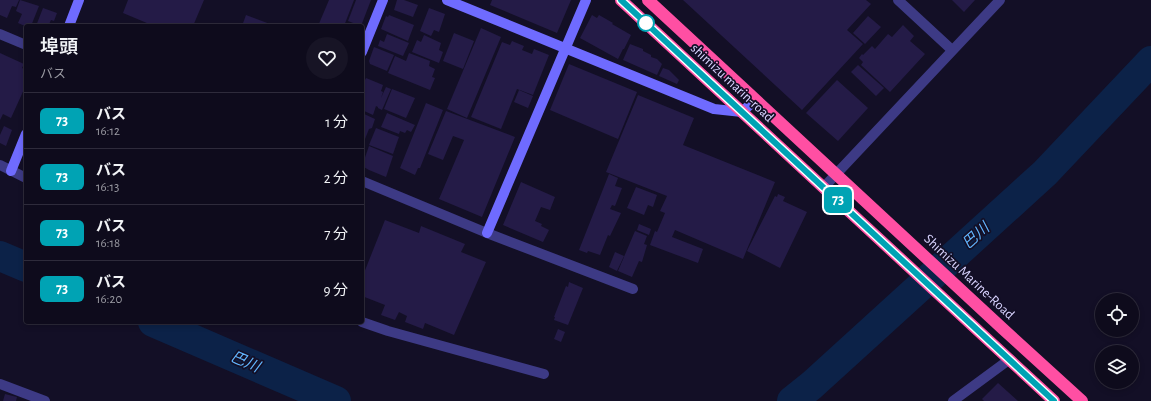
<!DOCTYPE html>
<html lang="ja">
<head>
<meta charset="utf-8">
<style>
	body { margin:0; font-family:"Alegreya Sans","Noto Sans JP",sans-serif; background:#171425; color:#f1f3f6; height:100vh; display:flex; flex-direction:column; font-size:15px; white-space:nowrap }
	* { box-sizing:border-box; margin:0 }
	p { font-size:13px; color:#9b9ba3 }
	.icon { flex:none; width:22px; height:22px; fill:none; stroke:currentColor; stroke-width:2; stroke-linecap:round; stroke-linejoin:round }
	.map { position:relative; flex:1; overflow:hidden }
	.side { position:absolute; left:24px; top:24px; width:340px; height:300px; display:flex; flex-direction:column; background:#0e0b1c; border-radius:4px; box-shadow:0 2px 6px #0003,0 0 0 1px #2e2b3b }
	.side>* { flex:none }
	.badge { padding:0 8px; border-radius:6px; font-size:14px; line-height:26px }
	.tools { position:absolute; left:1095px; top:293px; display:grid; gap:8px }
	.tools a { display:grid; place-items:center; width:44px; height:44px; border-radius:50%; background:#0e0b1c; box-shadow:0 2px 6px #0003,0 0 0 1px #2e2b3b; font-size:20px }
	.map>.badge { position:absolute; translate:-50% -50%; box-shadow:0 0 0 2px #fff }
	.round { display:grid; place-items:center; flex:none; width:42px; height:42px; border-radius:21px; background:#171425 }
	.overview { display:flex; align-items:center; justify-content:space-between; height:68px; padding:0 16px }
	h1 { font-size:19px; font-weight:600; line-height:30px }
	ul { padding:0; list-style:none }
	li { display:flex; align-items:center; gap:12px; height:56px; padding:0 16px; border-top:1px solid #2e2b3b }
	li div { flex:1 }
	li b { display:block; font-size:15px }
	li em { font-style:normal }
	li .badge { min-width:44px; font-weight:700; text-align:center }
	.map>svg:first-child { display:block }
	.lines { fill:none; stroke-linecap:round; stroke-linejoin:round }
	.river { stroke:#0c2248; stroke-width:30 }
	.building { fill:#241b47 }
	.street { stroke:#3d3a85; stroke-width:10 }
	.secondary { stroke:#6f6bff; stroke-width:10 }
	.highway { stroke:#ff4fa3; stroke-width:12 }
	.line-casing { stroke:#fff; stroke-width:9 }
	.line { stroke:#00a3b4; stroke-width:6 }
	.stop-dot { fill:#fff; stroke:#00a3b4; stroke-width:2 }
	.labels { text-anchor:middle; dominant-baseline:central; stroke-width:3.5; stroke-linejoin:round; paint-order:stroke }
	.street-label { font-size:14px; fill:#d9d4ff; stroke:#130f26 }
	.water-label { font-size:15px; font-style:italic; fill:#62b6ff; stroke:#130f26 }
</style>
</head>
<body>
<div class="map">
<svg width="1151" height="401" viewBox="0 0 1151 401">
	<rect width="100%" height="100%" fill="#130f26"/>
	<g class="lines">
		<g class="river">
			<path d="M0 256 26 267"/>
			<path d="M153 322 336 401"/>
			<path d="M792 401 812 385 1045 173 1151 61"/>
		</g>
	</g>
	<g class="building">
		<path d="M0 0H19L16 7 12 6 7 18 0 15Z"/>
		<path d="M20 0 39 6 31 26H25L18 23 22 14 16 11Z"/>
		<path d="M128 0H204L193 26H154L123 13Z"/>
		<path d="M329 0H354L344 26H318Z"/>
		<path d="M356 0H371L361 26 348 21Z"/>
		<path d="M397 0H404L418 5 413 17 394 10Z"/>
		<path d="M492 0H571L557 33 490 5Z"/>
		<path d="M683 0H866L871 4 847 30 863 44 802 110Z"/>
		<path d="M952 0H975L964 12Z"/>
		<path d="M43 8 57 13 54 21 51 20 48 26H36Z"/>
		<path d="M429 8 445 14 439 32 434 30 431 36 420 31Z"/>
		<path d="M246 15 270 24 269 26H242Z"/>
		<path d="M389 15 414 25 408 41 381 29 386 16 388 17Z"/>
		<path d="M592 15 597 18 599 15 613 23 612 24 631 35 624 49H623L618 59 580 38Z"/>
		<path d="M868 16 881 27 865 44 853 33Z"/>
		<path d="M903 25 914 36 910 41 925 54 890 92 861 65 863 62 859 58 862 54 863 55 872 46 875 49 888 34 892 37Z"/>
		<path d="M481 28 501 37 467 118 447 109Z"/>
		<path d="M454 33 474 41 463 69 443 61Z"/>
		<path d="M387 34 409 43 403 56 378 46 380 40 384 42Z"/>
		<path d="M424 35 441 43 439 50 443 52 439 63 412 52 417 40 421 42Z"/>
		<path d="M512 41 524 46 522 50 532 54 534 49 549 55 533 95 517 89 501 129 471 117 502 42 510 45Z"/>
		<path d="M630 44 643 49V51L651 55V57L657 59 662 64 657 75 623 60Z"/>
		<path d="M374 47 394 55 387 71 370 64 369 61Z"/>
		<path d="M0 53 24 64 22 68 26 70V85L11 118 3 114 0 120Z"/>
		<path d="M409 53 430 61 429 66 435 69 432 77 435 78 430 90 388 73 395 56 406 61Z"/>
		<path d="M569 64 637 92 618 139 550 110Z"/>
		<path d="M858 65 884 88 876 96 851 72Z"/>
		<path d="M663 68 669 70 679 80 677 84 659 76Z"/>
		<path d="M366 78 383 85 381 91 383 92 381 98 386 87 391 89 382 110 378 108V107L376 106 373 115 362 110V83L363 84Z"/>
		<path d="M837 80 868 108 838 141 806 113Z"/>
		<path d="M392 89 415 98 406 118 384 109Z"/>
		<path d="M519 90 533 96 528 108 514 102Z"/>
		<path d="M638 95 694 118 683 145 775 182 743 259 675 230 672 237 703 249 698 263 650 245 655 231 657 232 665 213 660 211 667 196 606 172Z"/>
		<path d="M426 103 443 110 420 168H418L415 175 400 168Z"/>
		<path d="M446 111 515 137 482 217 439 199 464 140 453 136 443 160 428 154Z"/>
		<path d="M362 113 375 119 372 128 369 129 365 139 362 138Z"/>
		<path d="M387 113 415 125 411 132 407 130 405 133 400 131 399 134 381 127Z"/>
		<path d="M4 126 12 130 6 146 0 143V135Z"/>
		<path d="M376 128 399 137 393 154 369 145Z"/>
		<path d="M369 146 393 156 386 177 369 170 362 166Z"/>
		<path d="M609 174 618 178 615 186 622 188 615 206 612 205 610 209 621 213 610 236 608 235 600 255 588 251 587 253 579 250Z"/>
		<path d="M521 182 555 197 550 210 541 207 535 221 542 224 541 226 549 230 543 242 503 225Z"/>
		<path d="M636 187 657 195 653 207 648 205 644 215 627 208Z"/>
		<path d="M778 194 785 197 783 201 807 212 780 268 747 251 775 196 777 197Z"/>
		<path d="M385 220 419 233 421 226 465 244 461 252 486 262 454 335 425 323 423 329 405 322 407 316 399 312 395 320 381 315 385 305 362 296V278Z"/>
		<path d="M639 224 651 229 649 235 637 230Z"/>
		<path d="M635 231 647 236 644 244 647 245 642 262 639 261 632 277 618 271Z"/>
		<path d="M615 252 624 256 617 271 609 267Z"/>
		<path d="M569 282 583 288 568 325 554 320 555 317H554L566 286 568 287Z"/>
		<path d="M558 329 565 332 561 342 554 339Z"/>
		<path d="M998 383 1018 401H984L982 399Z"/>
		<path d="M5 394 17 397 16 401H3Z"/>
	</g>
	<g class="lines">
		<g class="street">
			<path d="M898 0 952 50"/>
			<path d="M0 34 26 45"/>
			<path d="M0 165 26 178"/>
			<path d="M362 181 487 233 633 289"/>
			<path d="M824 187 1000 0"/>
			<path d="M362 322 388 331 544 374"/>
			<path d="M0 384 45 401"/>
			<path d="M953 401 1010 359"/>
		</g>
		<g class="secondary">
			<path d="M447 0 714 109 742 112 755 100"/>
			<path d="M69 26 79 0"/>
			<path d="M362 52 383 0"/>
			<path d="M11 171 26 134"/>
			<path d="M487 233 586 0"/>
		</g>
		<g class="highway">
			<path d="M621 0 1054 401"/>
			<path d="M648 0 1003 329 1082 401"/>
		</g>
	</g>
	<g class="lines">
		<g class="line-casing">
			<path id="line" d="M621 0 1054 401"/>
		</g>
		<use href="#line" class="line"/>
	</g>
	<circle class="stop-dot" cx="646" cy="23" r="8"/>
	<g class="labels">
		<g class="street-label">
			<text transform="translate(732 83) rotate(43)">shimizu marin-road</text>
			<text transform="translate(969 277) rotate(43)">Shimizu Marine-Road</text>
		</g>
		<g class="water-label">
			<text transform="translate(976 236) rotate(-42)">巴川</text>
			<text transform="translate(245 362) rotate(23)">巴川</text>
		</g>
	</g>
</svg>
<div class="tools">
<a><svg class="icon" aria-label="locate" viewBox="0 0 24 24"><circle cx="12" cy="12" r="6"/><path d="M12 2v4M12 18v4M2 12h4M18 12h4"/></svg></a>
<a><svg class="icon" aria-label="layers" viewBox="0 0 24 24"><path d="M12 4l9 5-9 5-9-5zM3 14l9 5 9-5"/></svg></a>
</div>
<b class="badge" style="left:838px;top:200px;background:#00a3b4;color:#fff">73</b>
<section class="side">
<div class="overview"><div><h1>埠頭</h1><p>バス</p></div><a class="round"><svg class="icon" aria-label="heart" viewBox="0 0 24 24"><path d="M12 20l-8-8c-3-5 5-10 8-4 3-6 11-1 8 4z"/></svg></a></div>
<ul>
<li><span class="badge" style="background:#00a3b4;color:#fff">73</span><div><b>バス</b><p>16:12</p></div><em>1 分</em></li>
<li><span class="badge" style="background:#00a3b4;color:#fff">73</span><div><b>バス</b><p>16:13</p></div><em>2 分</em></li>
<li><span class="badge" style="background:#00a3b4;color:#fff">73</span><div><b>バス</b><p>16:18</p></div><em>7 分</em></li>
<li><span class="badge" style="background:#00a3b4;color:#fff">73</span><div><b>バス</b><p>16:20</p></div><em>9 分</em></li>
</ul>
</section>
</div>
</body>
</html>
